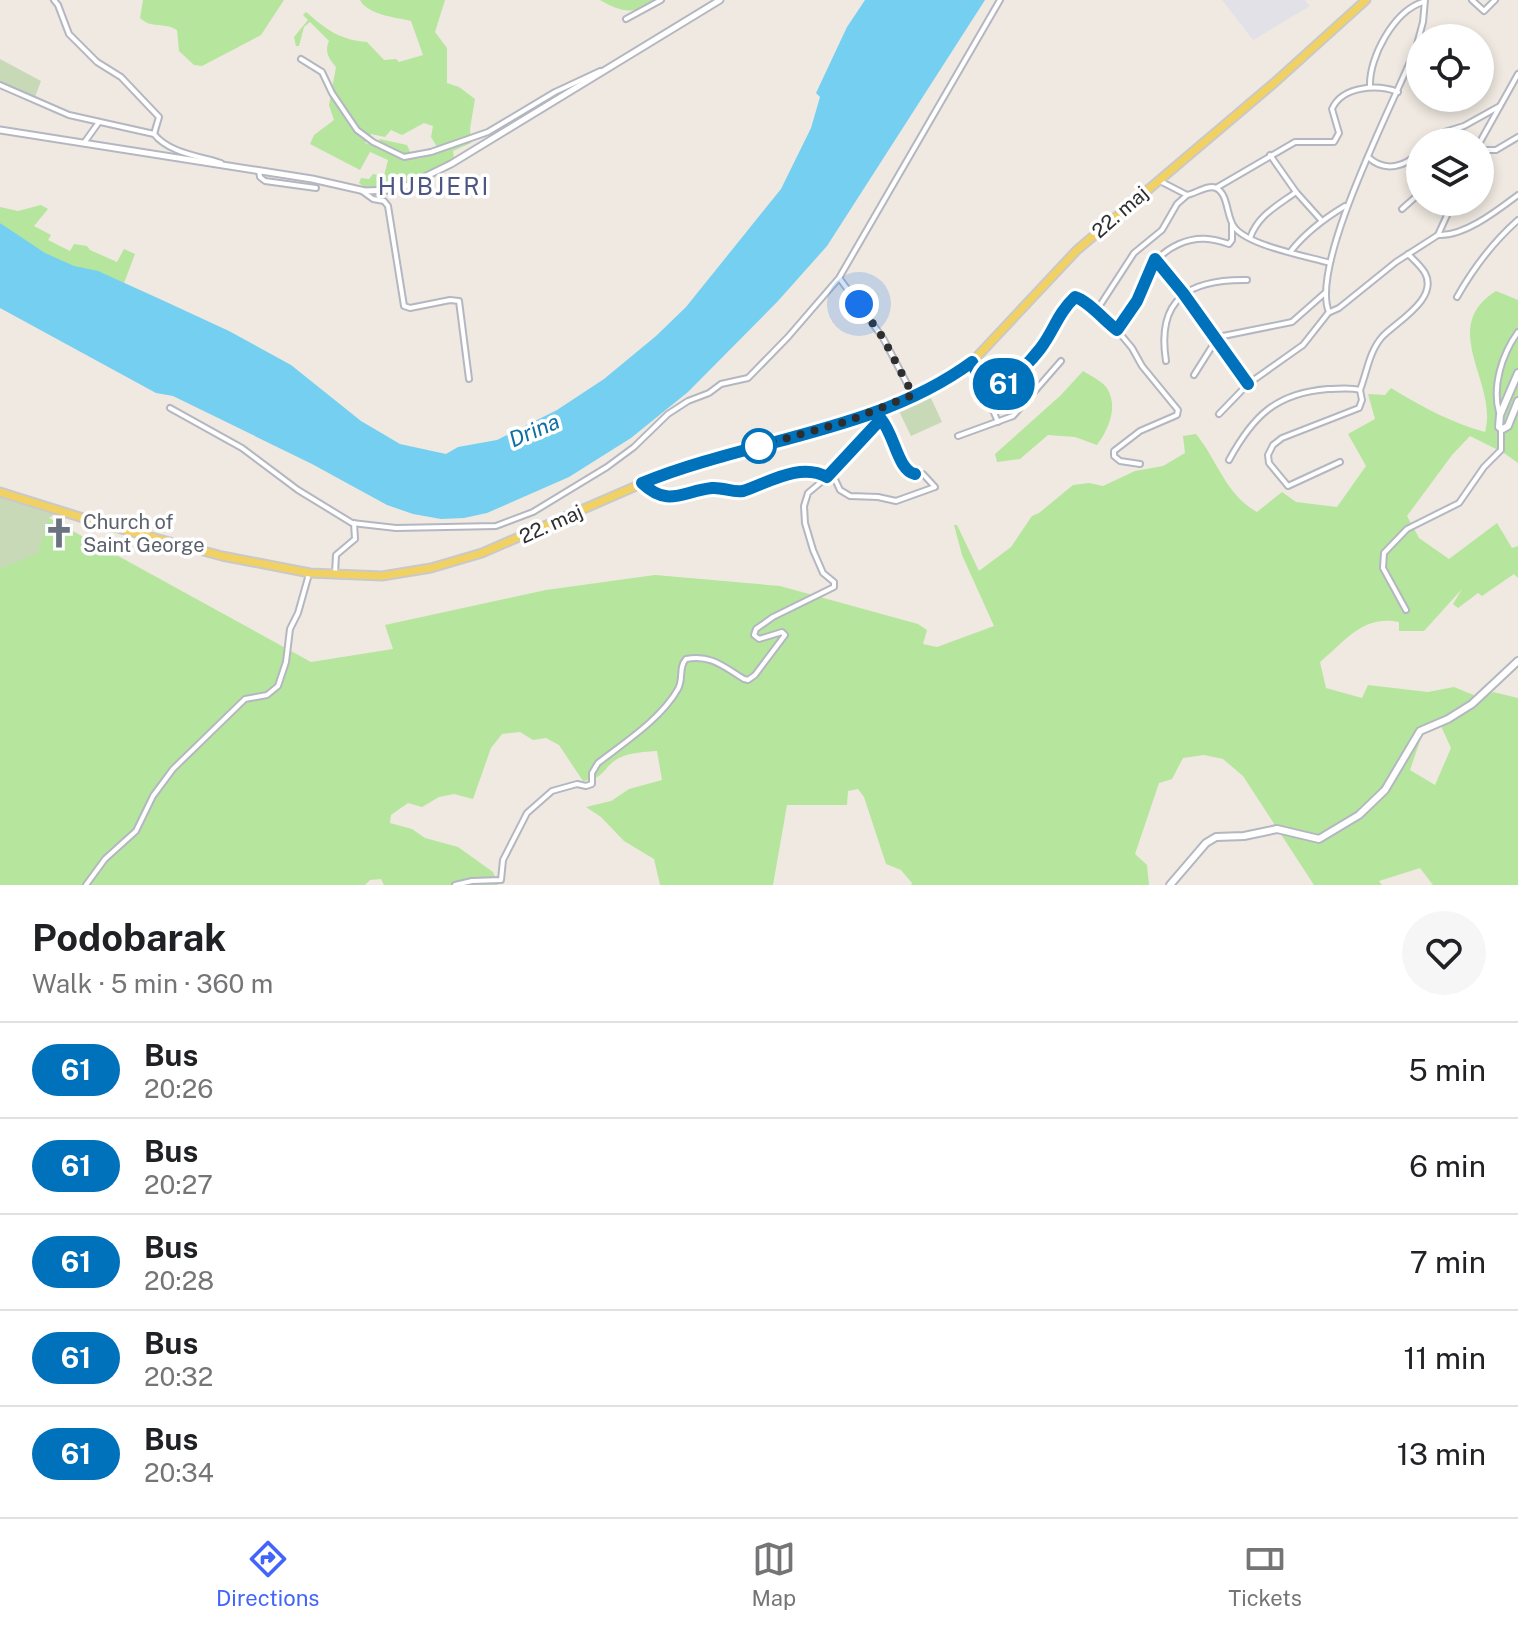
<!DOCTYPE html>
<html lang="en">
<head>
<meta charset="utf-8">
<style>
	body { margin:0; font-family:"Public Sans",sans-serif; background:#f6f6f6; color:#202124; height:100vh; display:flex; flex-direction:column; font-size:30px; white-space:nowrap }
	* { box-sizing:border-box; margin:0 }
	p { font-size:26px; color:#757577 }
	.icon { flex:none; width:44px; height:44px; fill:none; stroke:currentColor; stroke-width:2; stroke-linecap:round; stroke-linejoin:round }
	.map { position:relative; height:885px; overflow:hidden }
	.drawer { display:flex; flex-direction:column; background:#fff; flex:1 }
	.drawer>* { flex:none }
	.badge { padding:0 16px; border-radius:26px; font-size:28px; line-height:52px }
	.buttons { position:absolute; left:1406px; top:24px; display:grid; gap:16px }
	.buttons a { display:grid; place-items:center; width:88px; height:88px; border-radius:50%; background:#fff; box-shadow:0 4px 12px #0003; font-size:40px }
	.you { position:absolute; width:40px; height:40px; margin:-20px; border:6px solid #fff; border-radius:50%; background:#1a73e8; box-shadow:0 0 0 12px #1a73e833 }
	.map>.badge { position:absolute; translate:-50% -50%; box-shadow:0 0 0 4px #fff }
	.round { display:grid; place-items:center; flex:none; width:84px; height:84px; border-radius:42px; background:#f6f6f6 }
	.summary { display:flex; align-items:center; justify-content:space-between; height:136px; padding:0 32px }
	h1 { font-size:38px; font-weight:700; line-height:60px }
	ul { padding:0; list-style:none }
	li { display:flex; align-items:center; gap:24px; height:96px; padding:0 32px; border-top:2px solid #e0e0e0 }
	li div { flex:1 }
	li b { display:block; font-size:30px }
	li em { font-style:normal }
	li .badge { min-width:88px; font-weight:700; text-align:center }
	.tab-bar { display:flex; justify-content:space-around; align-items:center; height:112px; border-top:2px solid #e0e0e0; background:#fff; font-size:22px; color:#757577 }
	.tab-bar a { display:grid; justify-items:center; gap:4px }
	.tab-bar .current { color:#4264fb }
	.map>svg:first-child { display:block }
	.industrial { fill:#e3e1e8 }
	.green { fill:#b6e59e; fill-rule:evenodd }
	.cemetery { fill:#c8d9b8 }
	.water { fill:#75cff0 }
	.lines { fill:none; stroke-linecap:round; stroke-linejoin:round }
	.minor-casing { stroke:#b4b7c1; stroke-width:8 }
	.tertiary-casing { stroke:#b4b7c1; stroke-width:9 }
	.secondary-casing { stroke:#b4b7c1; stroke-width:10 }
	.primary-casing { stroke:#c9c9c9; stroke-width:11 }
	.minor { stroke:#fff; stroke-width:4 }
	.tertiary { stroke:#fff; stroke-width:5 }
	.secondary { stroke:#fff; stroke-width:6 }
	.primary { stroke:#f2d163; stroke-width:7 }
	.line-casing { stroke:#fff; stroke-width:18 }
	.line { stroke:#0072bc; stroke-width:12 }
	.walk { stroke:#2e2e2e; stroke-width:8; stroke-dasharray:0 14.4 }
	.stop-dot { fill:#fff; stroke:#0072bc; stroke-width:4 }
	.labels { text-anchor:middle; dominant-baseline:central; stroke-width:7; stroke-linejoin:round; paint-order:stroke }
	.street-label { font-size:20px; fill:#2e2e2e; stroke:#fff }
	.worship-label { font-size:20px; fill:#5b616d; stroke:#fff; text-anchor:start }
	.water-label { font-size:22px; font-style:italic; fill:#0d6fa3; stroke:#fff }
	.quarter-label { font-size:24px; letter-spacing:2px; fill:#4d5680; stroke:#fff }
</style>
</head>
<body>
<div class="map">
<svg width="1518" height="885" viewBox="0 0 1518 885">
	<rect width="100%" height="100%" fill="#efe9e1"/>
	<path class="industrial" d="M1222 0H1305L1310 6 1253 40Z"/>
	<g class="green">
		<path d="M143 0H284L261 35 202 66 194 65 179 51 177 30C165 22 151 29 140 18Z"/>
		<path d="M360 0H445L435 32 447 48V83L459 87 475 99 470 129 471 143 453 151 454 158C435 172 380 202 359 183L361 178 369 179 373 174 384 176 388 160 370 152 360 170 310 144 314 135 334 120 329 105 336 67C329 59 324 51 329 41L310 22 304 27 299 46H296L294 37 308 20 303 15 306 12C326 29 339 40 367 42L384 60 396 59 399 62 423 55 411 21C395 17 368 15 360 0ZM424 123 433 126 431 137 439 150 418 159 415 153 411 154 407 145 379 139 381 143 377 146 365 143 371 134 385 137 391 130 402 135Z"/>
		<path d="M600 0H662C635 13 626 15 600 0Z"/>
		<path d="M41 205 48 209 34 226 51 235 48 240 70 251 74 244 87 246 90 250 117 262 124 249 135 254 124 283C108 276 93 272 76 267 49 259 22 241 0 223V207L18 211Z"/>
		<path d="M1496 291 1518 300V463L1504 453 1470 436 1452 455 1407 516 1419 538 1449 559 1497 523 1512 548 1518 546V578L1514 574 1482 596 1478 593 1458 608 1453 604 1462 589 1424 631H1399V622C1362 615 1347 640 1320 662L1326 688 1362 698 1368 685 1428 692 1454 687 1476 696 1449 715 1422 725V735L1410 770 1435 785 1451 748 1441 726 1493 692 1518 698V885H1433L1420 868 1379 881 1382 885H1314L1243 776 1223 759 1204 755 1183 758 1172 779 1159 783 1135 854 1147 865 1149 885H911L912 883 901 870 886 864 864 797 858 789 848 791 847 805H787L773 885H660L654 859 624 841 601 817 586 807 611 801 629 789 662 780 657 751C645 752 631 752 619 758 602 767 607 778 583 781L559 745 546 738 533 740 520 732 502 734 491 748 473 799 454 794 439 797 422 807 408 803 391 815 390 823 412 829 425 838 458 847 493 872 498 885H384L381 879 370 880 365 885H0V491L311 662 393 649 385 625 546 590 655 575 780 586 918 624 927 630 923 644 937 647 994 626 962 555 954 525H957L979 571 1011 547 1032 516 1039 513 1073 485 1089 483 1103 486 1135 471 1163 466 1185 453 1183 436 1196 434C1218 461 1225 494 1257 512L1282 492 1296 502 1337 507 1366 466 1348 434 1375 419 1368 394 1385 395 1391 388C1421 406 1451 423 1485 432 1499 383 1437 328 1496 291Z"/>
		<path d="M1083 371C1091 376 1104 382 1108 390 1118 409 1108 430 1097 445L1075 437 1048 435 1020 459 997 462 995 454 1061 395Z"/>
	</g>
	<g class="cemetery">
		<path d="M0 59 41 81 35 97 0 82Z"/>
		<path d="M929 394 942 422 911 436 898 409Z"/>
		<path d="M0 493 56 513 49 518 38 553 0 569Z"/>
	</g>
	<path class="water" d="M865 0H985L827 246 778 301 688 392 631 438 569 477 487 513 464 518 441 519 413 514 387 505 312 464 173 396 156 393 0 308V223L45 253 74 266 98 271 162 300 229 331 291 365 361 421 400 444 446 454 458 447 497 440 557 410 604 379 656 336 686 307 781 189 811 128 820 97 816 93 847 27Z"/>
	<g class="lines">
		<g class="minor-casing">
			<g id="minor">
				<path d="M54 0 58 5 69 34 97 62 121 77 159 117 154 134"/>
				<path d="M1472 0 1484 11 1495 0"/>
				<path d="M626 19 661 0"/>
				<path d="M301 59 322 72 332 93 357 130 373 142 404 157 431 152 488 132 555 92 600 71"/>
				<path d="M0 85 69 115 154 134C169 153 199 156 221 163"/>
				<path d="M1370 86C1369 57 1394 11 1423 2"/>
				<path d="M1428 142 1438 134 1464 126 1500 106"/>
				<path d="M1480 142 1518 74"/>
				<path d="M84 143 99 122"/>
				<path d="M1480 150H1496L1518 137"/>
				<path d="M1270 155 1296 192 1322 221"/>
				<path d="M1368 157C1385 173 1406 167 1420 151"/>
				<path d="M259 171 260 177 265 181 316 188"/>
				<path d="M1160 181 1187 195C1195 194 1208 184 1216 188 1229 194 1226 218 1235 228 1250 246 1306 256 1330 263"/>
				<path d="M1216 188 1295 142H1334L1339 133 1332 109C1342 86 1377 84 1398 92"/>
				<path d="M362 191 373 199 384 201 388 206 404 306 410 308 450 300 459 301 469 379"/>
				<path d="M1402 209 1420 193"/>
				<path d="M1438 235C1464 237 1498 210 1518 195"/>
				<path d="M1250 238C1258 215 1277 206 1296 192"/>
				<path d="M1291 251C1306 232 1325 218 1345 206"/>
				<path d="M1155 259 1183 293 1248 384"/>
				<path d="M840 279 883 338 913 395"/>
				<path d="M1457 297C1474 267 1492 243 1518 220"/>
				<path d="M1329 312C1309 265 1395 100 1416 48L1423 22 1425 0"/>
				<path d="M1330 312 1339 308 1396 262 1438 235 1453 202"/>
				<path d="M1095 313 1134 253 1162 230 1177 204 1186 196"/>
				<path d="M1117 330C1146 300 1138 262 1179 244 1197 236 1212 238 1229 244L1232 240V225"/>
				<path d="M1166 361C1156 298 1190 279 1247 280"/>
				<path d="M972 362 998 422"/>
				<path d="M1194 375 1218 337 1292 322 1326 292"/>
				<path d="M1360 390C1367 372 1369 352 1382 337 1396 322 1439 299 1425 273 1421 266 1414 260 1408 254"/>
				<path d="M987 395C1006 384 1026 367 1040 349 1053 332 1058 312 1075 297H1079L1117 330 1132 348 1142 366 1178 410 1177 415 1140 431 1114 451V456L1120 461 1140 464"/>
				<path d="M170 408 242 448 298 490 352 523 396 528 496 526 533 512 607 467 634 447 668 414 688 401 709 393 721 384 748 378 788 337 839 278 1000 0"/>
				<path d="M1499 412C1492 386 1502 354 1518 332"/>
				<path d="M1219 414 1248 384 1303 345 1329 312"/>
				<path d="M958 436 1013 416 1061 361"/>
				<path d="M1229 460C1253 416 1276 393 1328 389 1339 389 1349 387 1360 390L1362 400 1359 408 1282 438 1273 445 1268 455 1269 463 1288 486 1340 462"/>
				<path d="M832 473 840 490 850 496 878 497 896 501 935 487 923 474 908 472C896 456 896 436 882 420"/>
				<path d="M644 485C667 507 688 490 714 488 722 487 730 492 738 492 747 491 758 483 767 480 783 473 811 468 827 477"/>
				<path d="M335 573 336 555 355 539 354 523"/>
				<path d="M1406 610 1383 568 1384 553 1407 529 1459 503 1484 467 1501 450V429"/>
				<path d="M86 885 105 859 136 831 153 796 173 769 245 699 267 695 278 686 286 662 290 629 298 613 309 574"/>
				<path d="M455 885 472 881 501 880 503 860 527 813 552 791 577 784 586 786 592 784V773L598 763C625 742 661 719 678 689 684 678 678 668 686 659 711 654 724 667 744 679L748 680 755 675 785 635 782 632 759 639 754 635 756 629 773 617 834 587V582L823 573 813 550 805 523 804 506 808 493 832 473 881 419V409"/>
			</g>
		</g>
		<g class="tertiary-casing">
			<path id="tertiary" d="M0 130 312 179 365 191 391 190 404 187 451 164 720 0"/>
		</g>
		<g class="secondary-casing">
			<g id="secondary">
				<path d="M1518 373 1500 415 1499 427 1503 429 1508 426 1518 401"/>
				<path d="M1170 885 1206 843 1216 837 1244 836 1277 829 1319 839 1359 815 1385 790 1420 731 1448 719 1472 704 1518 661"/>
			</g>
		</g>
		<g class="primary-casing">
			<path id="primary" d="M0 492 99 523 222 556 310 573 382 576 431 568 482 553 664 474 881 409 951 377 972 362 1077 250 1274 83 1366 0"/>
		</g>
		<use href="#minor" class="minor"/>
		<use href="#tertiary" class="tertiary"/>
		<use href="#secondary" class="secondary"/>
		<use href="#primary" class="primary"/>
	</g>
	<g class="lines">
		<g class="line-casing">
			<path id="line" d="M915 474C898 471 895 436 881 419L827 477C800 462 768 483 743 491 733 493 723 487 712 488 683 491 668 508 642 483 750 439 877 432 972 362L987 395C1007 384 1026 367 1040 349 1054 331 1057 314 1075 297 1087 300 1105 321 1117 330L1137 301 1155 259 1183 293 1248 384"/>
		</g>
		<use href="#line" class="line"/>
		<path class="walk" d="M759 446 848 421 913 395 883 338 859 304"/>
	</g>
	<defs>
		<g id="church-bare" transform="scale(2.4)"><path d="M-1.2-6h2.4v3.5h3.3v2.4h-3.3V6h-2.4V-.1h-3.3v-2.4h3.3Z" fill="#6b7280" stroke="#fff" stroke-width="2.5" paint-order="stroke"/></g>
	</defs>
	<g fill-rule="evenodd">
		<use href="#church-bare" x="59" y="533"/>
	</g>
	<circle class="stop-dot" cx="759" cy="446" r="16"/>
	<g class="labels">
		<g class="street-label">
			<text transform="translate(1120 212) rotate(-41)">22. maj</text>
			<text transform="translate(551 524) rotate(-24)">22. maj</text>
		</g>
		<g class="worship-label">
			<text x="83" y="522">Church of<tspan x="83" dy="23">Saint George</tspan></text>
		</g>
		<g class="water-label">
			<text transform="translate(534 430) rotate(-23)">Drina</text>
		</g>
		<g class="quarter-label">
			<text x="434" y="186">HUBJERI</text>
		</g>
	</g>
</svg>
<div class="buttons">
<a><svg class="icon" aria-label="locate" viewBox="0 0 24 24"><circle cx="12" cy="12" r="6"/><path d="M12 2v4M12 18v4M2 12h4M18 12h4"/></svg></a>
<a><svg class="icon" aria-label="layers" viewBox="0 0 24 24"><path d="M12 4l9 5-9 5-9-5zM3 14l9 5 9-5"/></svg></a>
</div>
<div class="you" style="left:859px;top:304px"></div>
<b class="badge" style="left:1004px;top:384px;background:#0072bc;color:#fff">61</b>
</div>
<section class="drawer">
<div class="summary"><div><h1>Podobarak</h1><p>Walk · 5 min · 360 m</p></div><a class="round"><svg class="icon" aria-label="heart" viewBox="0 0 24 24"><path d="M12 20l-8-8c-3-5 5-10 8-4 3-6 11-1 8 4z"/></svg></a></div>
<ul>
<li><span class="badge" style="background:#0072bc;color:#fff">61</span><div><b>Bus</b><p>20:26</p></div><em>5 min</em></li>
<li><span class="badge" style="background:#0072bc;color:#fff">61</span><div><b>Bus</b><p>20:27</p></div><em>6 min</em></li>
<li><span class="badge" style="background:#0072bc;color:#fff">61</span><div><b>Bus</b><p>20:28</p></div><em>7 min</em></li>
<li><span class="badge" style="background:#0072bc;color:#fff">61</span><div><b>Bus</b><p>20:32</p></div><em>11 min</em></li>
<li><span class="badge" style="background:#0072bc;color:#fff">61</span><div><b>Bus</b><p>20:34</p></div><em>13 min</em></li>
</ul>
</section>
<nav class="tab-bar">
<a class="current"><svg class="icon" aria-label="directions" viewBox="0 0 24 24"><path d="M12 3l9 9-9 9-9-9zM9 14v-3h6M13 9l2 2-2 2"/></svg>Directions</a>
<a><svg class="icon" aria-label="map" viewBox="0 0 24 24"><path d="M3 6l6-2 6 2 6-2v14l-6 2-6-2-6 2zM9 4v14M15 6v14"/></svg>Map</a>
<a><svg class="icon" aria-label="tickets" viewBox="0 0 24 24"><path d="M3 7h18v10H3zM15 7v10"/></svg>Tickets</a>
</nav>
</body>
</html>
